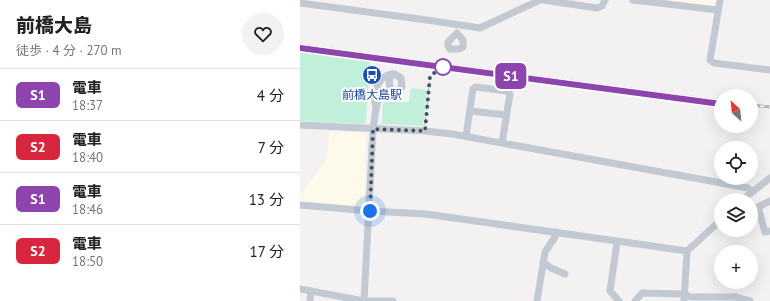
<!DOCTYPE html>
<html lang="ja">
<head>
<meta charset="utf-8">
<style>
	body { margin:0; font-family:"PT Sans","Noto Sans JP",sans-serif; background:#f2f2f2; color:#202124; height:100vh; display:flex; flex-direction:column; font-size:15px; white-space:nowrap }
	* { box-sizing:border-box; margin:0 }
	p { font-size:13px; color:#757577 }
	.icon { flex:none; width:22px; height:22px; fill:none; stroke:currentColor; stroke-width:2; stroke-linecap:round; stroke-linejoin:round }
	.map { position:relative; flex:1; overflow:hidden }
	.drawer { display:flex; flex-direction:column; background:#fff; width:300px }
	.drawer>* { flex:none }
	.badge { padding:0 8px; border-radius:6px; font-size:14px; line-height:26px }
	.needle { width:26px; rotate:333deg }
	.controls { position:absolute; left:414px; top:89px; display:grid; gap:8px }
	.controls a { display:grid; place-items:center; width:44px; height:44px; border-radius:50%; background:#fff; box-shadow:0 4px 16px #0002; font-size:20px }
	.you { position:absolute; width:20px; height:20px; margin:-10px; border:3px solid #fff; border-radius:50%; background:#1a73e8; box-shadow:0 0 0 6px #1a73e833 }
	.map>.badge { position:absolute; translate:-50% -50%; box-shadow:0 0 0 2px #fff }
	.round { display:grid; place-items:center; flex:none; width:42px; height:42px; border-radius:21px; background:#f2f2f2 }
	.head { display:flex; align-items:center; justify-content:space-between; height:68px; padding:0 16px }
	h1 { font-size:19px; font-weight:800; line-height:30px }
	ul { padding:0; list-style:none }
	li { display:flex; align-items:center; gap:12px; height:52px; padding:0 16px; border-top:1px solid #e0e0e0 }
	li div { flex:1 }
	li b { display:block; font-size:15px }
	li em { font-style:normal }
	li .badge { min-width:44px; font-weight:700; text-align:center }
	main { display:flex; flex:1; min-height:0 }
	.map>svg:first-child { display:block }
	.commercial { fill:#fdfaeb }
	.green { fill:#c0f0d9 }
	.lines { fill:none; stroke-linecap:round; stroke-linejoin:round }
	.path { stroke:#77cfaf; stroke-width:1; stroke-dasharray:3 2; stroke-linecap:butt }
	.minor { stroke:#c2c9d3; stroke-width:7 }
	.rail-casing { stroke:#b3b5bb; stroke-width:3 }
	.rail { stroke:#fff; stroke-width:1.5; stroke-dasharray:4.5; stroke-linecap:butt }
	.line-casing { stroke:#fff; stroke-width:9 }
	.line { stroke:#8e44ad; stroke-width:6 }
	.walk { stroke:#48515f; stroke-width:4; stroke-dasharray:0 7.2 }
	.stop-dot { fill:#fff; stroke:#8e44ad; stroke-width:2 }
	.labels { text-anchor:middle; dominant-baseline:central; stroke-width:4; stroke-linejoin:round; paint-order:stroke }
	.transit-label { font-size:12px; fill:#164399; stroke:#fff }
</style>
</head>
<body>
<main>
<section class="drawer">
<div class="head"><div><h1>前橋大島</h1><p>徒歩 · 4 分 · 270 m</p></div><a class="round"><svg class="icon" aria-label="heart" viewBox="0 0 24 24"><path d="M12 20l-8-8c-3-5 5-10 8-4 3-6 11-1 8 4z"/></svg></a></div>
<ul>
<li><span class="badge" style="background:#8e44ad;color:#fff">S1</span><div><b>電車</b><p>18:37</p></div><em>4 分</em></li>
<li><span class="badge" style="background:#d7263d;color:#fff">S2</span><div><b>電車</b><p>18:40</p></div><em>7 分</em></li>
<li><span class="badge" style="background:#8e44ad;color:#fff">S1</span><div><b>電車</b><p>18:46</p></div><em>13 分</em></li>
<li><span class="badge" style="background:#d7263d;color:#fff">S2</span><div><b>電車</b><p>18:50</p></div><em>17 分</em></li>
</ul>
</section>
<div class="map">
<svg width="470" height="301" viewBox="0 0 470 301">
	<rect width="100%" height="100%" fill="#f3f1f1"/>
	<g class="commercial">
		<path d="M351 0H417L416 6 413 8Z"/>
		<path d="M29 132 64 133 66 136 64 206 62 208 0 203V195L27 158Z"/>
	</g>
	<g class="green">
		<path d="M0 51 70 60 66 122 64 124 0 121Z"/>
		<path d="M111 88 127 90 123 126 82 124 83 103 86 102H109Z"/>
	</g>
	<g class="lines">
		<path class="path" d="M125 125 130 76"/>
		<g class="minor">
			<path d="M243 0 297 8 302 6 305 0"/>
			<path d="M333 0 418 10"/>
			<path d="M420 0 410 60 414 63 470 70"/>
			<path d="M0 3 127 20 180 28 240 0"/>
			<path d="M157 33 163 40V47L159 49H150L148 46V42Z"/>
			<path d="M92 74C88 80 88 88 94 91"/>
			<path d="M95 74 101 78 102 87 97 91 83 93 79 97 76 108C72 93 78 74 95 74Z"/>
			<path d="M170 111 206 115"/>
			<path d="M0 125 125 131 152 134 416 182 448 188 452 191"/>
			<path d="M166 136 173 89 176 87 207 91 210 94 202 143"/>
			<path d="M442 200 470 178"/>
			<path d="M470 201 458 207 465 232 470 231"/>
			<path d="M0 205 70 211 126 214 387 251"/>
			<path d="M317 242 310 291 319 301"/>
			<path d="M243 262 251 268 265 274"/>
			<path d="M0 289 64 301H93"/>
			<path d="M10 301 11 291"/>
			<path d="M64 301 73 129 76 108"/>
			<path d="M237 301 245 252 255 237 256 232"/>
			<path d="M335 301 342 293 384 294 391 297H435L450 301"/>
			<path d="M384 301 387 251 421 220"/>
		</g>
		<g class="rail-casing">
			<g id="rail">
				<path d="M0 45 421 101"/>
				<path d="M451 105 470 107"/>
			</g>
		</g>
		<use href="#rail" class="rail"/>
	</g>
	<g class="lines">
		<g class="line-casing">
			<path id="line" d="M0 48 421 104"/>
		</g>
		<use href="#line" class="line"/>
		<path class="walk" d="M70 211 73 129 125 131 130 76 143 67"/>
	</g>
	<defs>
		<g id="bus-disc" transform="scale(1)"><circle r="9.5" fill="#1a4fb4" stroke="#fff"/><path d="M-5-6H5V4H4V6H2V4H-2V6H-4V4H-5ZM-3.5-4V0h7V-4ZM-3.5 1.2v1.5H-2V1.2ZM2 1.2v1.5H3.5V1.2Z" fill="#fff"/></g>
	</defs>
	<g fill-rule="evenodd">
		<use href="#bus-disc" x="72" y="75"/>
	</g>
	<circle class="stop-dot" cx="143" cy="67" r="8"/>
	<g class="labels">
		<g class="transit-label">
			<text x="72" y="94">前橋大島駅</text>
		</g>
	</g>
</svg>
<div class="controls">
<a><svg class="needle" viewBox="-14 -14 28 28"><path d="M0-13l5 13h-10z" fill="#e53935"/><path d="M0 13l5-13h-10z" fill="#757577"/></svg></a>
<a><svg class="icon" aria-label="locate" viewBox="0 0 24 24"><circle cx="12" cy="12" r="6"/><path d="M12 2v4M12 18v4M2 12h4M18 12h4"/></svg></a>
<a><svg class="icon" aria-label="layers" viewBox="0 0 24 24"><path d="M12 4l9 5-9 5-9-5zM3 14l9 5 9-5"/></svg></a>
<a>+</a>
</div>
<div class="you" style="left:70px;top:211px"></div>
<b class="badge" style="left:211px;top:76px;background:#8e44ad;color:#fff">S1</b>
</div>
</main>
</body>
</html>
